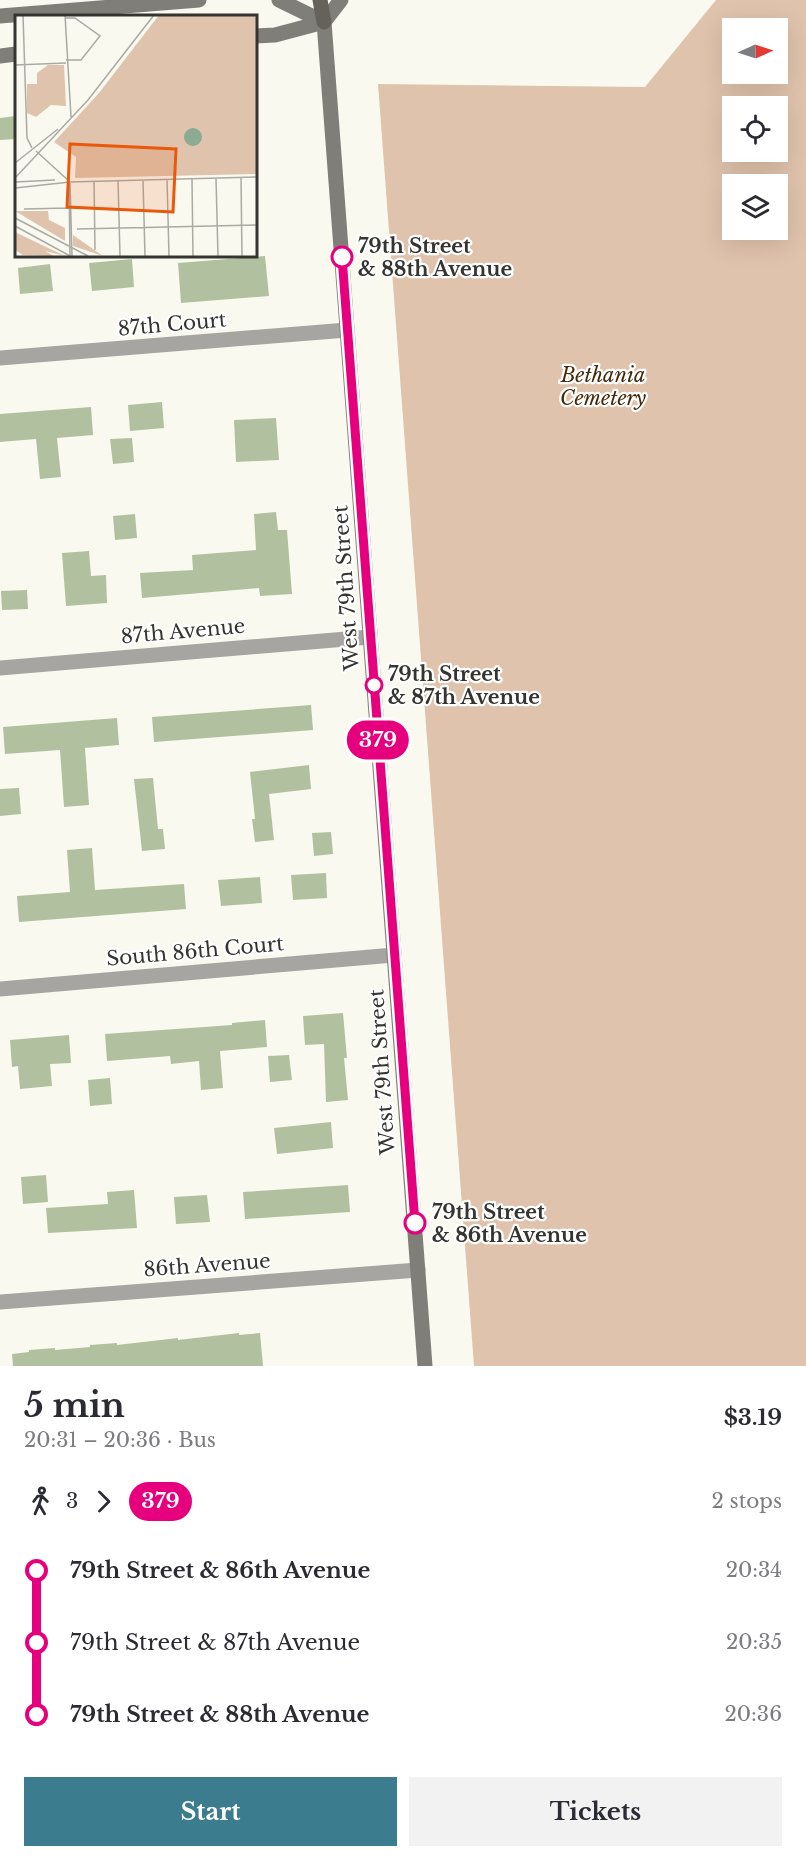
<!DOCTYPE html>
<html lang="en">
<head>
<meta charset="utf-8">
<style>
	body { margin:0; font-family:"Libre Baskerville",serif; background:#f2f2f3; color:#2b2b33; height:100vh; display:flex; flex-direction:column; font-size:22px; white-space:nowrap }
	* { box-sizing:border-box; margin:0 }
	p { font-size:20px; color:#7c7c81 }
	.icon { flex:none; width:33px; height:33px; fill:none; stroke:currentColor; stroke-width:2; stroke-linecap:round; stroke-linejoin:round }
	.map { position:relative; height:1366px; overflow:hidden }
	.panel { display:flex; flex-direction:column; background:#fff; flex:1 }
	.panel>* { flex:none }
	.badge { padding:0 12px; border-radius:20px; font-size:21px; line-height:39px }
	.needle { width:39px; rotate:87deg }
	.buttons { position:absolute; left:722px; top:18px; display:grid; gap:12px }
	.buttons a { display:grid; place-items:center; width:66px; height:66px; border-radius:0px; background:#fff; box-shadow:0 6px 24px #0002; font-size:30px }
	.map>.badge { position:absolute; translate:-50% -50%; box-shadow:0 0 0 3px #fff }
	.legs { display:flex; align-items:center; gap:9px; height:66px; padding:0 24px; font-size:20px }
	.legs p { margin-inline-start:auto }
	.summary { display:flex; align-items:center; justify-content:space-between; height:102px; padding:0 24px }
	h1 { font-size:33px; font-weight:800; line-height:45px }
	.primary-button { display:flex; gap:12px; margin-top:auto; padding:12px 24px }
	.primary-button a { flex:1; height:69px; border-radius:0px; background:#3b7d8e; color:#fff; font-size:24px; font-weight:800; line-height:69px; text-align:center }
	.primary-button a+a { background:#f2f2f3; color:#2b2b33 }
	ul { padding:0 24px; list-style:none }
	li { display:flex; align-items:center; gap:21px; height:72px; font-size:22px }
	li i { display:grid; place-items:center; width:9px; height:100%; margin:0 8px; background:currentColor }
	li i::after { content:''; width:15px; height:15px; margin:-8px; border:4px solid; border-radius:50%; background:#fff }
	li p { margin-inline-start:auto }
	li:first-child i { background:linear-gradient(#0000 50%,currentColor 0) }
	li:last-child i { background:linear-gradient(currentColor 50%,#0000 0) }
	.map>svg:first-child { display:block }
	.green { fill:#e0c3ad; fill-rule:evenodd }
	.building { fill:#b1c19f }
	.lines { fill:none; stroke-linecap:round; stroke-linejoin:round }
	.street { stroke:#a7a5a2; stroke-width:15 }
	.secondary { stroke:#807e79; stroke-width:15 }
	.primary { stroke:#65625c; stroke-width:15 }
	.line-1-casing { stroke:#fff; stroke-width:14 }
	.line-1 { stroke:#e6007e; stroke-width:9 }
	.stop-1-dot { fill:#fff; stroke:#e6007e; stroke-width:3 }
	.labels { text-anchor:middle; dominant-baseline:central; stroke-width:4.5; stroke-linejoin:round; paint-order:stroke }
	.stop-label { font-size:20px; font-weight:bold; fill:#343431; stroke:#fff; text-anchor:start }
	.street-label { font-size:20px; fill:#343431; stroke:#fff }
	.park-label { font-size:20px; font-style:italic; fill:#472809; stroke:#fff }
	.inset-road { fill:none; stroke:#aaaaa4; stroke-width:1.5 }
	.view { fill:#e8590c; fill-opacity:0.15; stroke:#e8590c; stroke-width:3 }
	.inset-edge { fill:none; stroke:#343431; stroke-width:3 }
</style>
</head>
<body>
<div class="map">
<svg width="806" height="1366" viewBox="0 0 806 1366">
	<rect width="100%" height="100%" fill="#f9f9f0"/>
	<path class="green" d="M716 0H806V1366H474L378 84 645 87ZM732 28H777V74H732ZM732 106H777V152H732ZM732 184H777V230H732Z"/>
	<g class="building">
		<path d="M16 116V139L0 140V118Z"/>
		<path d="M265 256 269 296 181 303 178 263Z"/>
		<path d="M132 259 134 287 92 291 89 263Z"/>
		<path d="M50 264 53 291 20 294 18 268Z"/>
		<path d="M162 402 164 428 130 431 128 405Z"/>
		<path d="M91 407 93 435 57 438 61 477 40 479 36 439 0 442V414Z"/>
		<path d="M276 418 279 460 236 462 234 420Z"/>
		<path d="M132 438 134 462 113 464 110 439Z"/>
		<path d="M276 512 278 530H287L292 594 260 596 259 588 142 598 140 573 193 570 192 555 256 550 254 514Z"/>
		<path d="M135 514 137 538 115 540 113 516Z"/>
		<path d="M89 551 91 576 106 575 107 603 66 606 62 553Z"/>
		<path d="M27 590 28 609 2 610 1 591Z"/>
		<path d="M311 705 313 730 154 742 152 717Z"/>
		<path d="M117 718 119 745 85 748 89 805 64 807 60 750 5 754 3 727Z"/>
		<path d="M309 765 311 789 269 794 274 840 255 842 252 819H255L250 772Z"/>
		<path d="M153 778 158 829H163L165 849 142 851 134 779Z"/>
		<path d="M19 788 21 814 0 816V789Z"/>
		<path d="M331 832 333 854 314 856 312 833Z"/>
		<path d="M92 848 95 890 184 884 186 909 19 922 17 896 70 892 67 850Z"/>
		<path d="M326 873 327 898 293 900 291 875Z"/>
		<path d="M260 877 262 903 221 906 218 880Z"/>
		<path d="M343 1013 347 1058H344L348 1100 326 1102 324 1044 305 1045 303 1016Z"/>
		<path d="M265 1020 267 1047 220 1051 223 1088 201 1090 199 1061 171 1064 170 1056 107 1061 105 1034 232 1025V1023Z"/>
		<path d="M69 1035 71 1063 50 1064 52 1086 20 1089 18 1066 12 1067 10 1040Z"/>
		<path d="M289 1055 292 1080 270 1082 268 1056Z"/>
		<path d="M110 1078 112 1104 90 1106 88 1080Z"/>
		<path d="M331 1122 333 1148 277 1154 274 1128Z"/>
		<path d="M46 1175 48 1202 23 1204 21 1177Z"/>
		<path d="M348 1185 350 1212 245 1219 243 1192Z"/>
		<path d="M134 1190 137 1228 48 1233 46 1208 108 1204 107 1192Z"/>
		<path d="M207 1195 210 1222 176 1224 174 1197Z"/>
		<path d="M239 1333V1335L260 1333 263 1366H13L12 1354 29 1352V1350L55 1348V1350L90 1347V1345L117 1343V1345L178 1338V1340Z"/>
	</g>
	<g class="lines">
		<g class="street">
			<path d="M0 358 347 330"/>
			<path d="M0 668 370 637"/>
			<path d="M0 989 394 955"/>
			<path d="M0 1302 418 1270"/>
		</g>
		<g class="secondary">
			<path d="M279 0 324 22"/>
			<path d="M0 16 199 0"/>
			<path d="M324 22 425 1366"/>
			<path d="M324 22 341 0"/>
			<path d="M255 36 275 35 324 22"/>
			<path d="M0 56 16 54"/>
		</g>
		<path class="primary" d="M320 0 324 22"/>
	</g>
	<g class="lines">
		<g class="line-1-casing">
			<path id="line-1" d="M342 257 415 1223"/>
		</g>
		<use href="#line-1" class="line-1"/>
	</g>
	<g class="stop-1-dot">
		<circle cx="342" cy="257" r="10"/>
		<circle cx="374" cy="685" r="8"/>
		<circle cx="415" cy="1223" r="10"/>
	</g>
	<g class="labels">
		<g class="stop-label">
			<text x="358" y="246">79th Street<tspan x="358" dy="23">&amp; 88th Avenue</tspan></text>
			<text x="388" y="674">79th Street<tspan x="388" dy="23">&amp; 87th Avenue</tspan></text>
			<text x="432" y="1212">79th Street<tspan x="432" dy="23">&amp; 86th Avenue</tspan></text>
		</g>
		<g class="street-label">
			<text transform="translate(172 324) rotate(-5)">87th Court</text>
			<text transform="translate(346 588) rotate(-94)">West 79th Street</text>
			<text transform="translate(183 631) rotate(-5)">87th Avenue</text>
			<text transform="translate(195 951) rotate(-5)">South 86th Court</text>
			<text transform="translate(382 1072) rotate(-94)">West 79th Street</text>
			<text transform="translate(207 1265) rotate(-4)">86th Avenue</text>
		</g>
		<g class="park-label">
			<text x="603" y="375">Bethania<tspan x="603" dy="23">Cemetery</tspan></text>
		</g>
	</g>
	<g transform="translate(15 15)">
		<rect width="242" height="242" fill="#f9f9f0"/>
		<path d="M144 0H241V159L60 163 61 142 39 127 84 78ZM33 50H49L51 91 36 90 21 102 12 98V69H22V58ZM0 196H33L34 205 50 213V226ZM0 217 50 241 30 236 39 241 8 240 0 235ZM58 220 88 241 58 231Z" fill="#e0c3ad"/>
		<path d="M169 122a9 9 0 1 1 18 0a9 9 0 1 1-18 0Z" fill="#8cab92"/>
		<path class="inset-road" d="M8 0 12 123 17 133M50 0 56 102M50 3H60L85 21 66 45H51M0 50 51 48M21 136 55 167M0 148 43 114M0 163 73 85 139 0M201 163 203 241M226 163 227 241M152 164 154 241M177 164 178 241M103 165 105 241M128 165 130 241M79 166 80 235M0 167 40 165M54 168 55 241M55 168 57 241M0 173 55 167 242 162M9 194 54 193M0 203 73 241M0 211 55 241M62 214 242 210"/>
		<path class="view" d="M55 129 161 134 158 197 52 192Z"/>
		<rect width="242" height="242" class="inset-edge"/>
	</g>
</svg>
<div class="buttons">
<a><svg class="needle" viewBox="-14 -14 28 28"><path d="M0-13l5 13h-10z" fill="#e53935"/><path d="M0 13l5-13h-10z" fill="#7c7c81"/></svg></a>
<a><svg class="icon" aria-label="locate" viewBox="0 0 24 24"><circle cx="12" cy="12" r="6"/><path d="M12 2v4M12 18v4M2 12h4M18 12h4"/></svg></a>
<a><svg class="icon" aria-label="layers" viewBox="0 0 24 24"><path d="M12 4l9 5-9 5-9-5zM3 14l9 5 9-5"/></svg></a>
</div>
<b class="badge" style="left:378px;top:740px;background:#e6007e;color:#fff">379</b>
</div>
<section class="panel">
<div class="summary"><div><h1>5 min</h1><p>20:31 – 20:36 · Bus</p></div><b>$3.19</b></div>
<div class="legs"><svg class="icon" aria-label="walk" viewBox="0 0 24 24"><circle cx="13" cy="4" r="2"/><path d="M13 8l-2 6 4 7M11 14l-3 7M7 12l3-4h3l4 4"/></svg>3<svg class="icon" aria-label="forward" viewBox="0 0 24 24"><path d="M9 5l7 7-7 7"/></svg><b class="badge" style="background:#e6007e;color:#fff">379</b><p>2 stops</p></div>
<ul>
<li><i style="color:#e6007e"></i><b>79th Street &amp; 86th Avenue</b><p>20:34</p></li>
<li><i style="color:#e6007e"></i><span>79th Street &amp; 87th Avenue</span><p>20:35</p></li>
<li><i style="color:#e6007e"></i><b>79th Street &amp; 88th Avenue</b><p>20:36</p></li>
</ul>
<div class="primary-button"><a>Start</a><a>Tickets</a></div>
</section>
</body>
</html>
